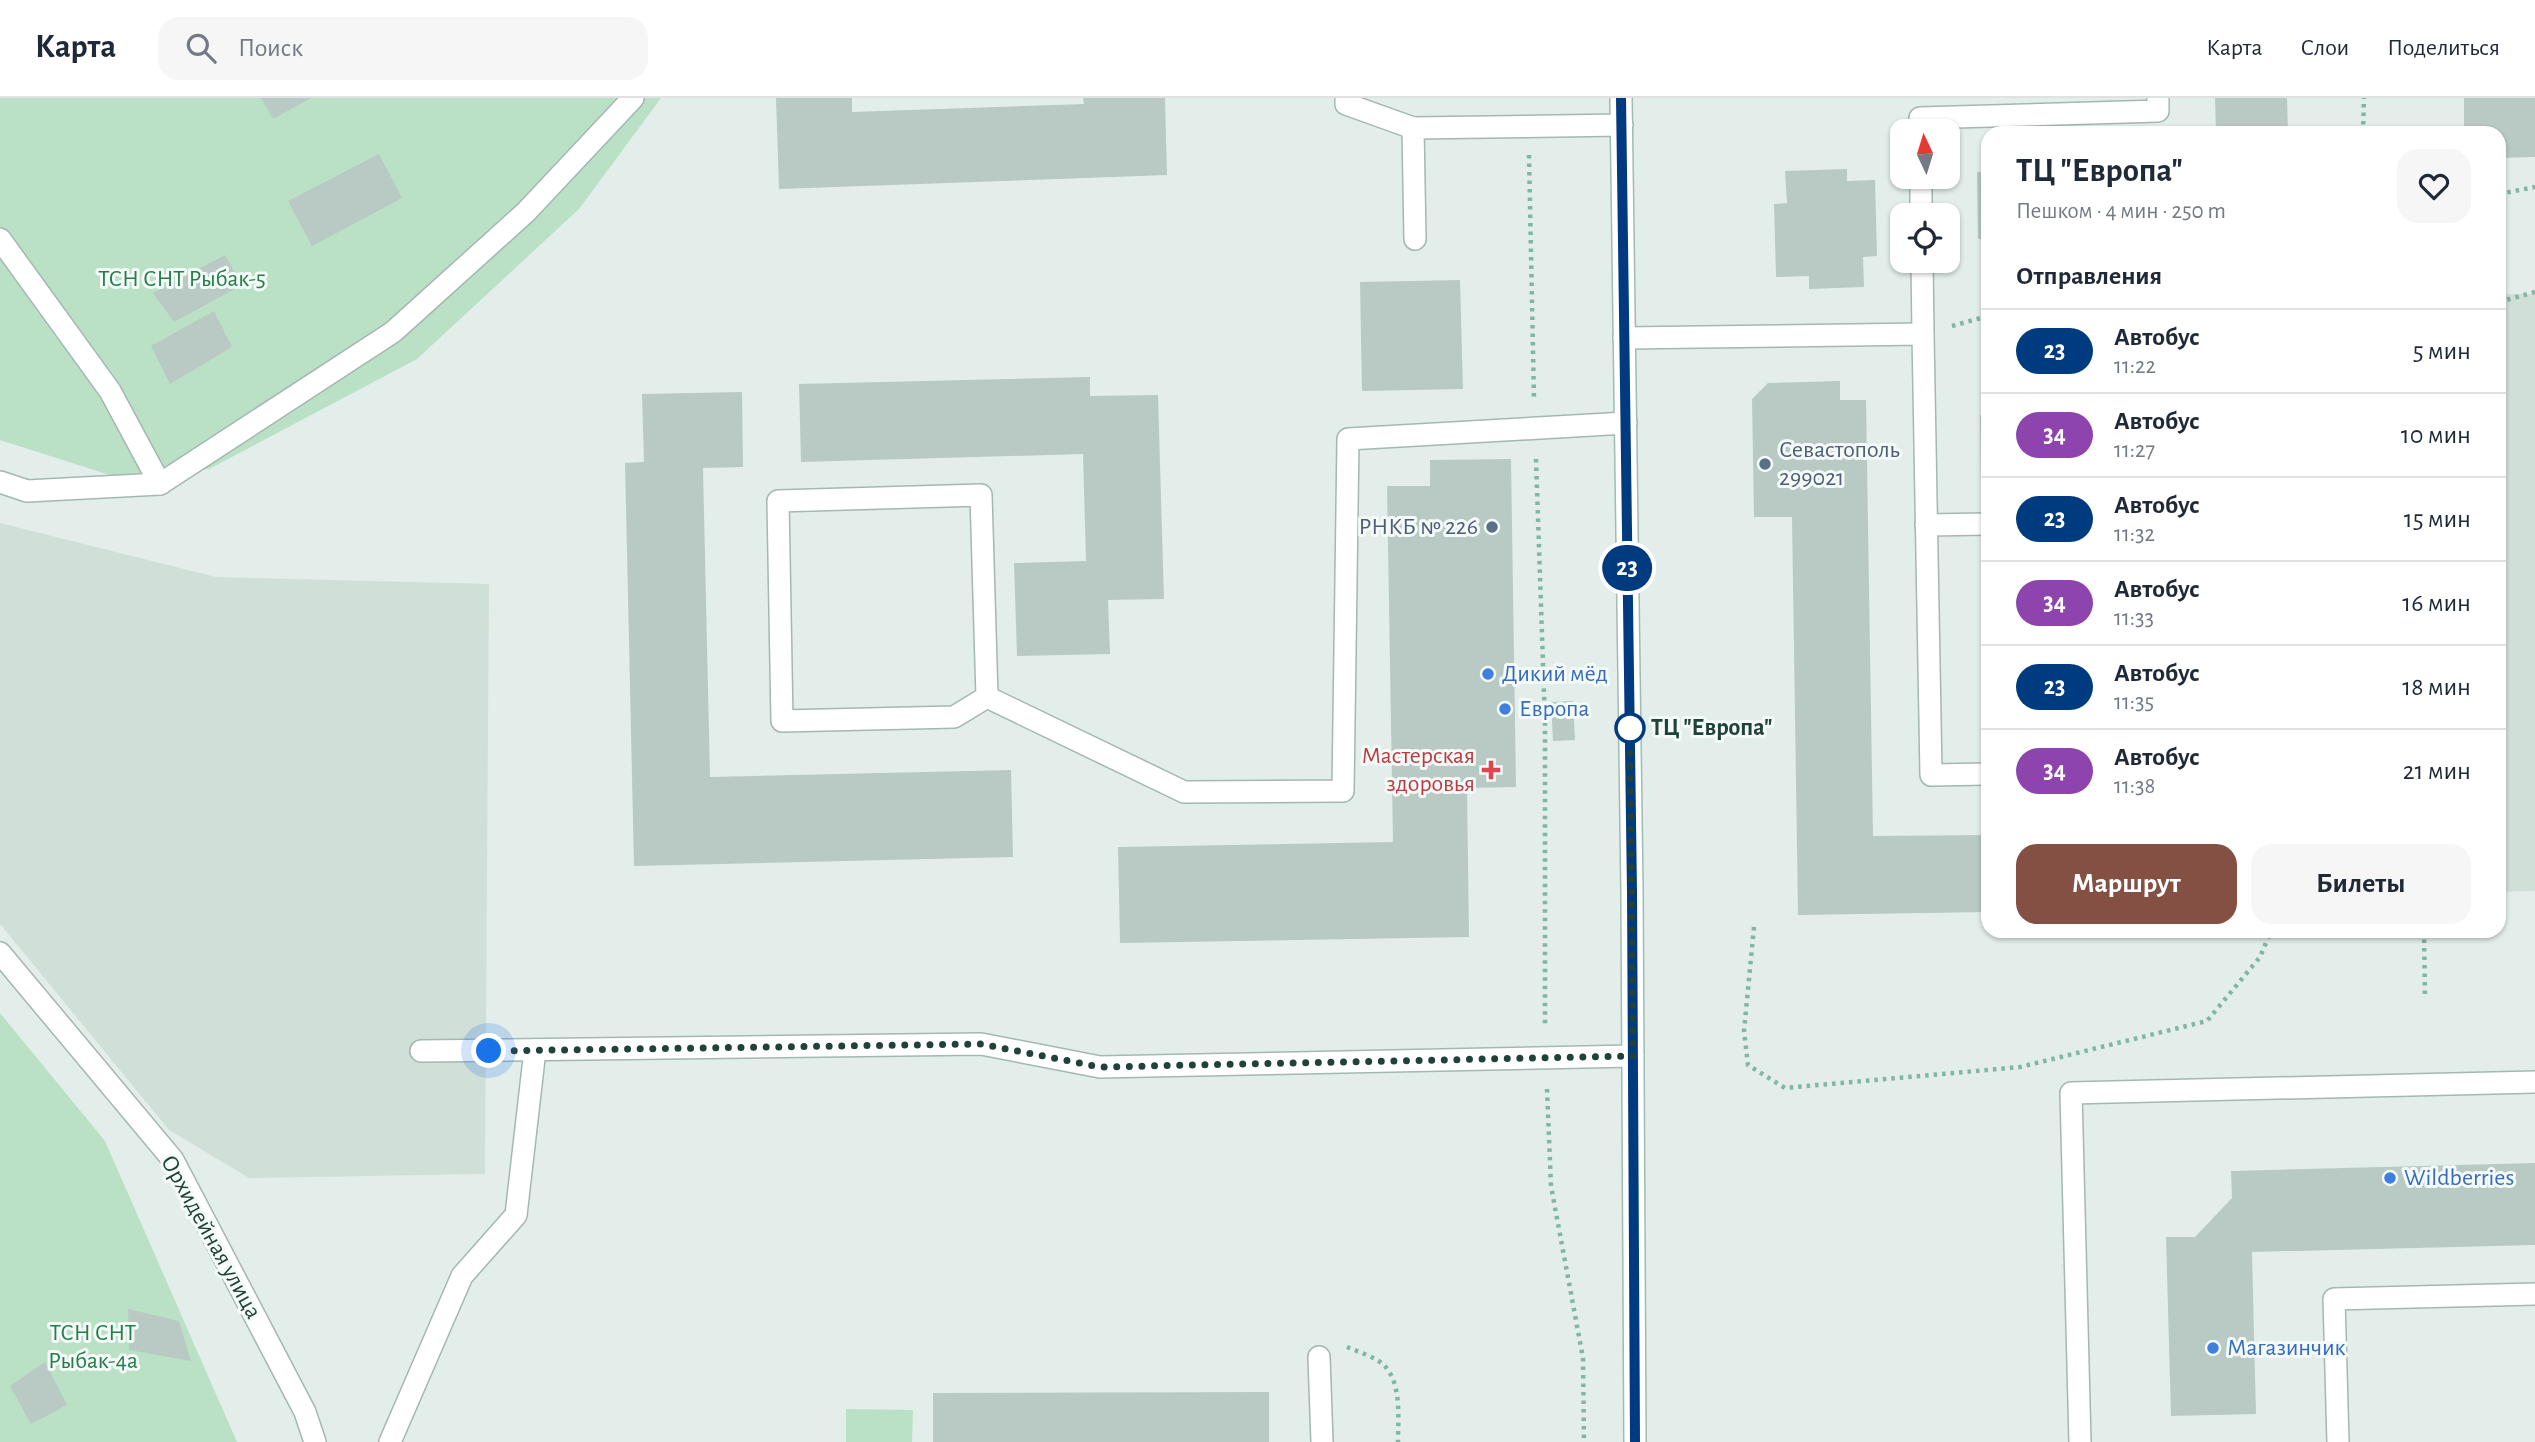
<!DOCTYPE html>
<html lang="ru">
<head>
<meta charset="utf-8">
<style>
	body { margin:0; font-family:"Alegreya Sans",sans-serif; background:#f6f6f7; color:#1f2937; height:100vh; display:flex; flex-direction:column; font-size:26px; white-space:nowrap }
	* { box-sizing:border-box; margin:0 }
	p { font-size:23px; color:#747a83 }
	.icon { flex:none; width:38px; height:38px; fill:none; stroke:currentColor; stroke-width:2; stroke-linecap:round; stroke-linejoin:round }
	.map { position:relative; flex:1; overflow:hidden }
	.drawer { position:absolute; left:1981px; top:28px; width:525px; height:812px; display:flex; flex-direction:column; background:#fff; border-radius:21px; box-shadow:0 2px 5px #0004 }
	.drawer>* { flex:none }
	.badge { padding:0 14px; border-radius:23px; font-size:24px; line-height:46px }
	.needle { width:46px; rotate:356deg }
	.buttons { position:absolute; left:1890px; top:21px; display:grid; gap:14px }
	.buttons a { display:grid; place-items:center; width:70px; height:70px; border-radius:14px; background:#fff; box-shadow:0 2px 5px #0004; font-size:35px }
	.you { position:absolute; width:35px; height:35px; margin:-18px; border:5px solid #fff; border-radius:50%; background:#1a73e8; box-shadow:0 0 0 10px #1a73e833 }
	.map>.badge { position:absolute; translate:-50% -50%; box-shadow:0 0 0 4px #fff }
	h2 { padding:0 35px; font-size:26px; line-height:63px }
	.round { display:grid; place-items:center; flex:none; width:74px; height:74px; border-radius:21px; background:#f6f6f7 }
	.overview { display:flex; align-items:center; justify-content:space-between; height:119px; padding:0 35px }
	h1 { font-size:33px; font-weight:700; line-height:52px }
	.primary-button { display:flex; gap:14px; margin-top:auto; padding:14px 35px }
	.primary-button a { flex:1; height:80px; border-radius:21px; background:#845043; color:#fff; font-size:28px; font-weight:700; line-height:80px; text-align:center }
	.primary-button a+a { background:#f6f6f7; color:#1f2937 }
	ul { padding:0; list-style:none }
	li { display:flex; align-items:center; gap:21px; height:84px; padding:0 35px; border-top:2px solid #e0e1e3 }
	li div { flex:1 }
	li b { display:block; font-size:26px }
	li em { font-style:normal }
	li .badge { min-width:77px; font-weight:700; text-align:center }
	header { display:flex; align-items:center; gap:42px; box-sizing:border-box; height:98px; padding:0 35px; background:#fff; border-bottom:2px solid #e0e1e3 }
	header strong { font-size:33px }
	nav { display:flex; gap:38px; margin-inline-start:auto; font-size:24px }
	.search { width:490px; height:63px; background:#f6f6f7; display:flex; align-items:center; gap:18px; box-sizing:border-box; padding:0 24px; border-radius:21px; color:#747a83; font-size:26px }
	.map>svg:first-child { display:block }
	.built { fill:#d1dfd9 }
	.green { fill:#bae1c6 }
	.building { fill:#b8cac3 }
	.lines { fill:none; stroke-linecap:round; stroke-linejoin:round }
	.lane-casing { stroke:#a5b7b2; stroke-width:24 }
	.street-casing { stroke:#a5b7b2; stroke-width:24 }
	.secondary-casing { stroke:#a0bbb2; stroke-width:24 }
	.path { stroke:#81b5a6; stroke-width:4.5; stroke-dasharray:3.5 5; stroke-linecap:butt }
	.lane { stroke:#fff; stroke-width:21 }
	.street { stroke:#fff; stroke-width:21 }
	.secondary { stroke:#fff; stroke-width:21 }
	.line-casing { stroke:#fff; stroke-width:16 }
	.line { stroke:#003b80; stroke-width:10 }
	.walk { stroke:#21423a; stroke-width:7; stroke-dasharray:0 12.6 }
	.service-dot { fill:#5c6f8a; stroke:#f4faf7; stroke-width:2.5 }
	.shop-dot { fill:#3f7fe0; stroke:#f4faf7; stroke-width:2.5 }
	.stop-dot { fill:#fff; stroke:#003b80; stroke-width:3.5 }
	.health-dot { fill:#e0444e; stroke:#f4faf7; stroke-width:2.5 }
	.labels { text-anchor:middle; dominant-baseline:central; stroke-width:6; stroke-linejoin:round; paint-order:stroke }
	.park-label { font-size:24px; fill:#267d4a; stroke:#f4faf7 }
	.service-label { font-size:24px; fill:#4e5e75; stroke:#f4faf7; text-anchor:start }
	.shop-label { font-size:24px; fill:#366cbe; stroke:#f4faf7; text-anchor:start }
	.stop-label { font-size:24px; font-weight:bold; fill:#21423a; stroke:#f4faf7; text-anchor:start }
	.health-label { font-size:24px; fill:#be3a42; stroke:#f4faf7; text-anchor:end }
	.street-label { font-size:24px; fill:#21423a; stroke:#f4faf7 }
</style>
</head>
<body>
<header>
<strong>Карта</strong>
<div class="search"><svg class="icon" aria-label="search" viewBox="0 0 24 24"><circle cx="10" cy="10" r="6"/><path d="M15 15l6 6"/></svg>Поиск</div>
<nav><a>Карта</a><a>Слои</a><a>Поделиться</a></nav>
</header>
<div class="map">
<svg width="2535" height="1344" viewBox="0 0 2535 1344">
	<rect width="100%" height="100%" fill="#e3eeea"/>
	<g class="built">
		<path d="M2499 196H2535V793L2499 794Z"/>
		<path d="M0 425 216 479 489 486 485 1076 249 1080 169 1032 0 826Z"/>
	</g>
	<g class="green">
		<path d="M0 0H661L579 111 417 261 209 371 119 380 0 342Z"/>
		<path d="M0 915 105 1043 237 1344H0Z"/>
		<path d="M846 1311 913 1312 912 1344H846Z"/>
	</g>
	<g class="building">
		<path d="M261 0H311L273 21Z"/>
		<path d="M776 0H852V14L1084 6 1083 0H1165L1167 77 779 91Z"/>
		<path d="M2215 0H2287L2288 35H2216Z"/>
		<path d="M2464 0H2535V59L2499 60V35H2464Z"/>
		<path d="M379 56 402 100 312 148 288 103Z"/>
		<path d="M1847 71V83L1875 82 1877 158 1863 159 1864 189 1809 191V178L1776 179 1774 106 1787 105 1785 73Z"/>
		<path d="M1977 74H1988V141H1978Z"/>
		<path d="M225 157 242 187 174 224 153 195Z"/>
		<path d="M1460 182 1463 291 1362 293 1360 184Z"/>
		<path d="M214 213 232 249 170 286 151 248Z"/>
		<path d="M1090 279V298L1158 297 1164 501 1108 502 1110 556 1017 558 1014 465 1086 463 1083 356 801 364 799 286Z"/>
		<path d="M1840 283V302H1866L1873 738 1988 737V814L1798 817 1792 419H1754L1752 301 1768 285Z"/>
		<path d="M742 294 743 369 703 370 710 679 1011 672 1013 759 634 768 625 365 644 364 642 296Z"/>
		<path d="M1980 317H1988V384H1981Z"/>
		<path d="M1511 361 1516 689 1467 690 1469 839 1120 845 1118 749 1393 744 1387 388H1430V362Z"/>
		<path d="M1573 603 1575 642 1553 643 1551 604Z"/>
		<path d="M2535 1065V1147L2252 1154 2256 1316 2171 1318 2166 1139H2195L2232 1100 2231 1073Z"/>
		<path d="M128 1211 179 1223 191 1263 129 1252Z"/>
		<path d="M45 1264 67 1307 31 1326 10 1288Z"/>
		<path d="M1269 1294V1344H933V1295Z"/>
	</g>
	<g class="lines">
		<g class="lane-casing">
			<g id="lane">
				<path d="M1346 0V6L1413 30"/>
				<path d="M1920 20 2158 13V0"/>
				<path d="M1921 79V117"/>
				<path d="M0 141 110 293 160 386"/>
				<path d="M1415 141 1413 30 1622 27"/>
				<path d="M1922 163 1923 236"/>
				<path d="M1624 240 1923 236 1931 677 1988 676"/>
				<path d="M0 384 27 393 160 386 393 234 526 114 633 0"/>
				<path d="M1926 427 1988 426"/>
				<path d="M987 599 954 619 782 623 778 403 981 397 987 599 1184 694 1343 693 1348 341 1626 325"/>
				<path d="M421 953 981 946 1100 969 1633 958"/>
				<path d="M1319 1259 1322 1344"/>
				<path d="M390 1344 462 1178 516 1117 535 952"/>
				<path d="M2080 1344 2071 995 2535 984"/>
				<path d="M2338 1344 2334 1201 2535 1196"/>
			</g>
		</g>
		<g class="street-casing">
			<path id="street" d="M0 855 173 1062 305 1314 315 1344"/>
		</g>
		<g class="secondary-casing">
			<path id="secondary" d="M1621 0 1632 794 1635 1344"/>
		</g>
		<g class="path">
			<path d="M2363 35 2364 0"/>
			<path d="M1529 57 1534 300"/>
			<path d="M2499 96 2535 89"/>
			<path d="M2499 204 2535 194"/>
			<path d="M1952 228 1988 218"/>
			<path d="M1536 361 1545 624V930"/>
			<path d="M1754 829 1744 933 1748 967 1785 990 2020 969 2207 923 2260 859 2271 833"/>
			<path d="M2424 833 2425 900"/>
			<path d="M1547 991 1551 1088 1583 1260 1584 1344"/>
			<path d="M1347 1249C1357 1253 1368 1257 1377 1262 1403 1277 1398 1318 1398 1344"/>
		</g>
		<use href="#lane" class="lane"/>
		<use href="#street" class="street"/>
		<use href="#secondary" class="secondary"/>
	</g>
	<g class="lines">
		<g class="line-casing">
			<path id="line" d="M1621 0 1632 794 1635 1344"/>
		</g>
		<use href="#line" class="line"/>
		<path class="walk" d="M489 953 981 946 1100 969 1633 958 1630 630"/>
	</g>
	<g class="service-dot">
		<circle cx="1765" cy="366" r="7"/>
		<circle cx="1492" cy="429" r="7"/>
	</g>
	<g class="shop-dot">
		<circle cx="1488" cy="576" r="7"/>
		<circle cx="1505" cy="611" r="7"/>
		<circle cx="2390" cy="1080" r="7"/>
		<circle cx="2213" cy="1250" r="7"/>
	</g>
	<circle class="stop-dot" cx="1630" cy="630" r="14"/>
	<path class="health-dot" d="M1487.5 661.5h7v7h7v7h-7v7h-7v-7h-7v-7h7z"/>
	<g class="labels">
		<g class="park-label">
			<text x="182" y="181">ТСН СНТ Рыбак-5</text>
			<text x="93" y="1235">ТСН СНТ<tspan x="93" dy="28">Рыбак-4а</tspan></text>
		</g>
		<g class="service-label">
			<text x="1779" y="352">Севастополь<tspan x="1779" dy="28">299021</tspan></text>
			<text x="1478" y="429" text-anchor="end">РНКБ № 226</text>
		</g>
		<g class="shop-label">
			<text x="1502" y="576">Дикий мёд</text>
			<text x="1519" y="611">Европа</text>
			<text x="2404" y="1080">Wildberries</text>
			<text x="2227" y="1250">Магазинчик</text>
		</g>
		<g class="stop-label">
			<text x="1651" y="630">ТЦ "Европа"</text>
		</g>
		<g class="health-label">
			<text x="1475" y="658">Мастерская<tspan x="1475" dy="28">здоровья</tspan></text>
		</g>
		<g class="street-label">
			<text transform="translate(211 1139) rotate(61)">Орхидейная улица</text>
		</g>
	</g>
</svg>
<div class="buttons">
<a><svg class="needle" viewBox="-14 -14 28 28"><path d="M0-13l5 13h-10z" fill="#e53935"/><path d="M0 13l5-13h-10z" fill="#747a83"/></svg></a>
<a><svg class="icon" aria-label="locate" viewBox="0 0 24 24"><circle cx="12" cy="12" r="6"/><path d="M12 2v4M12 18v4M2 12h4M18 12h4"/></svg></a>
</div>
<div class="you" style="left:489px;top:953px"></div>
<b class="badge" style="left:1627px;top:470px;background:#003b80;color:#fff">23</b>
<section class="drawer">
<div class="overview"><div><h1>ТЦ &quot;Европа&quot;</h1><p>Пешком · 4 мин · 250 m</p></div><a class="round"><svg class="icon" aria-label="heart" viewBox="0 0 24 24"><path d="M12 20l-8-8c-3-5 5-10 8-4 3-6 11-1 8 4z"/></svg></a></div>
<h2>Отправления</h2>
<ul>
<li><span class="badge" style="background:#003b80;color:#fff">23</span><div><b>Автобус</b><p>11:22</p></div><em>5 мин</em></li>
<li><span class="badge" style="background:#8e44ad;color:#fff">34</span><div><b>Автобус</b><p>11:27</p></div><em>10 мин</em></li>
<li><span class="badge" style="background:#003b80;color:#fff">23</span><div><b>Автобус</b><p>11:32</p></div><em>15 мин</em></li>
<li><span class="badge" style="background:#8e44ad;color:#fff">34</span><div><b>Автобус</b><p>11:33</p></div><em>16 мин</em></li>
<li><span class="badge" style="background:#003b80;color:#fff">23</span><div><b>Автобус</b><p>11:35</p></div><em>18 мин</em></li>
<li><span class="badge" style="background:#8e44ad;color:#fff">34</span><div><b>Автобус</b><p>11:38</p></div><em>21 мин</em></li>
</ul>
<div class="primary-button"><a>Маршрут</a><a>Билеты</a></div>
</section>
</div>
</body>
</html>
